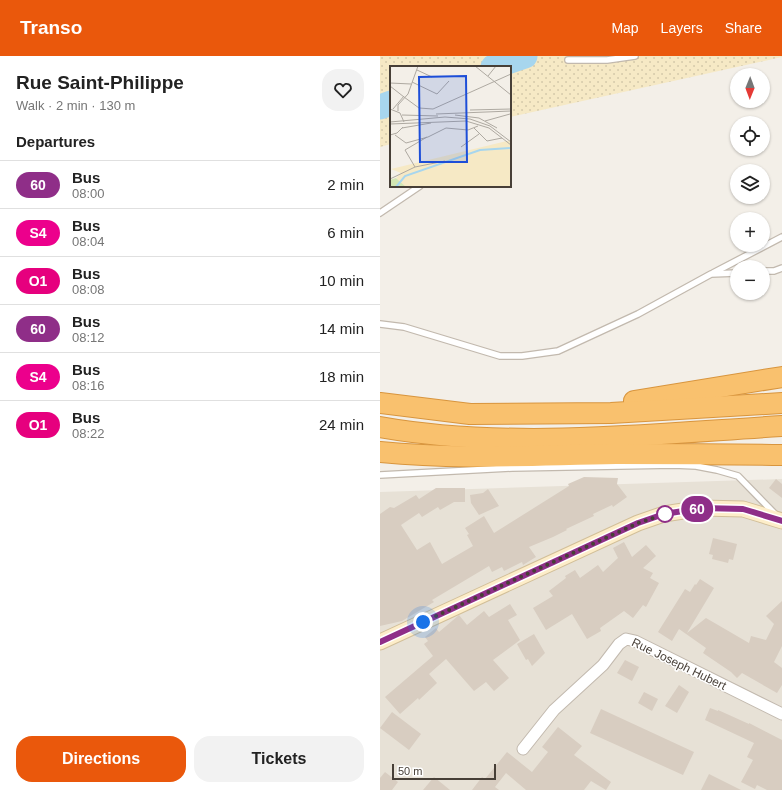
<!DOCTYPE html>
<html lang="en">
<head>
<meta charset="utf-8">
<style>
	body { margin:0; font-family:Arial,sans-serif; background:#f2f2f2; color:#222; height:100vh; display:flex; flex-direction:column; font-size:15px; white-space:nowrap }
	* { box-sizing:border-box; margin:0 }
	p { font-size:13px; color:#767676 }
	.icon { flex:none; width:22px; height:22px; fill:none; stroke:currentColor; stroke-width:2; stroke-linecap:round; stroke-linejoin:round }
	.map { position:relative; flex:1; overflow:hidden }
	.panel { display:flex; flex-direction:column; background:#fff; width:380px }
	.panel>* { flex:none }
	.badge { padding:0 8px; border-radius:13px; font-size:14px; line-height:26px }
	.needle { width:26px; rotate:181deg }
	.fabs { position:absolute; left:350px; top:12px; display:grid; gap:8px }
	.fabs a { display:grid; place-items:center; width:40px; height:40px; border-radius:50%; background:#fff; box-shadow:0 1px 3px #0004; font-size:20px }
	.scale { position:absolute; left:12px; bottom:10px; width:104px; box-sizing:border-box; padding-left:4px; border:2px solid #473f37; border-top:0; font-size:11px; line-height:14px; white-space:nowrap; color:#473f37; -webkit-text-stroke:3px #fff; paint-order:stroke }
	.you { position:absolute; width:20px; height:20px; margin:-10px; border:3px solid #fff; border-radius:50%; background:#1a73e8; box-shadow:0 0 0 6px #1a73e833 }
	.map>.badge { position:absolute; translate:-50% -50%; box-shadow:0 0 0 2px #fff }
	h2 { padding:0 16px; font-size:15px; line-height:36px }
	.round { display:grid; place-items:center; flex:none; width:42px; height:42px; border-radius:16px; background:#f2f2f2 }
	.headline { display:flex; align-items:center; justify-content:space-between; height:68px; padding:0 16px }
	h1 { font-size:19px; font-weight:700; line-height:30px }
	.primary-button { display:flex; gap:8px; margin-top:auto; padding:8px 16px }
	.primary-button a { flex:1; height:46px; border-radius:16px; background:#ea580c; color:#fff; font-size:16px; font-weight:700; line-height:46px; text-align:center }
	.primary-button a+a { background:#f2f2f2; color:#222 }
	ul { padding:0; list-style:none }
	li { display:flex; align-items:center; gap:12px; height:48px; padding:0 16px; border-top:1px solid #e0e0e0 }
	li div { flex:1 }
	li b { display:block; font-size:15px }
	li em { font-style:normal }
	li .badge { min-width:44px; font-weight:700; text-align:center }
	header { display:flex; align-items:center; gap:24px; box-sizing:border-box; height:56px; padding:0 20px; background:#ea580c; color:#fff }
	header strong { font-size:19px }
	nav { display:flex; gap:22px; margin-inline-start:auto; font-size:14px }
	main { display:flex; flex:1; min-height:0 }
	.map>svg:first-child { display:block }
	.residential { fill:#e7e1d6 }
	.sand { fill:url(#sand-dots) }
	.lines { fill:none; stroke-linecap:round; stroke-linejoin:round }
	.river { stroke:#a7d6ee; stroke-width:25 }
	.building { fill:#d8cdc1 }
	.lane-casing { stroke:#c2b9ae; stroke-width:8 }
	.street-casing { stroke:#c2b9ae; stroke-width:13 }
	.secondary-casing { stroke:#d2bf99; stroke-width:17 }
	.highway-casing { stroke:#d8953e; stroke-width:22 }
	.lane { stroke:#fff; stroke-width:5.5 }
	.street { stroke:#fff; stroke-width:11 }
	.secondary { stroke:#fdedc9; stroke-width:15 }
	.highway { stroke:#f9c16e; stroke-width:20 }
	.line-casing { stroke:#fff; stroke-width:9 }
	.line { stroke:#8f2e88; stroke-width:6 }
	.walk { stroke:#473f37; stroke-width:4; stroke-dasharray:0 7.2 }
	.stop-dot { fill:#fff; stroke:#8f2e88; stroke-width:2 }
	.labels { text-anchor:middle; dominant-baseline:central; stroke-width:3; stroke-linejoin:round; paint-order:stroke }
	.street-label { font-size:12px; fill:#473f37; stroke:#fff }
	.inset-river { fill:none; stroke:#a7d6ee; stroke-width:2 }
	.inset-road { fill:none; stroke:#aea9a1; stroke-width:1 }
	.view { fill:#1d4ed8; fill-opacity:0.15; stroke:#1d4ed8; stroke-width:2 }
	.inset-edge { fill:none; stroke:#473f37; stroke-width:2 }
</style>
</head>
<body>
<header>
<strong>Transo</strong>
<nav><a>Map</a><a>Layers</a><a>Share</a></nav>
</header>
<main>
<section class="panel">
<div class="headline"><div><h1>Rue Saint-Philippe</h1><p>Walk · 2 min · 130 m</p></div><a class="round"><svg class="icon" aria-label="heart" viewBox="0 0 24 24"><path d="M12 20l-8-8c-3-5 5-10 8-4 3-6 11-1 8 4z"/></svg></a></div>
<h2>Departures</h2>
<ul>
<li><span class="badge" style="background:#8f2e88;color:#fff">60</span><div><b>Bus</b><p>08:00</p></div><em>2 min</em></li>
<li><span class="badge" style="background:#ec008c;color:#fff">S4</span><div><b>Bus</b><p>08:04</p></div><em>6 min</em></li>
<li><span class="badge" style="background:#e6007e;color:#fff">O1</span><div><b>Bus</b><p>08:08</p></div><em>10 min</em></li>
<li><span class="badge" style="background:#8f2e88;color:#fff">60</span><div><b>Bus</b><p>08:12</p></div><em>14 min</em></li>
<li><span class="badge" style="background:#ec008c;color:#fff">S4</span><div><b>Bus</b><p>08:16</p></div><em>18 min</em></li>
<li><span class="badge" style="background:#e6007e;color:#fff">O1</span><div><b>Bus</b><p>08:22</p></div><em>24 min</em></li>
</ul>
<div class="primary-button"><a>Directions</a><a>Tickets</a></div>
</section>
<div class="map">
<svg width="402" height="734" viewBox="0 0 402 734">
	<defs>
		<pattern id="sand-dots" width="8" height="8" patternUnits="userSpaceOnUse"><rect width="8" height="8" fill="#f6e9c5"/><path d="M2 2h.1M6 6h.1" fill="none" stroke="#d4c9aa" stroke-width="1.8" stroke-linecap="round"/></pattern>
	</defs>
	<rect width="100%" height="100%" fill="#f3efe8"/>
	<path class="residential" d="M402 423V734H0V436Z"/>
	<path class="sand" d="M0 0H402V1L130 61V11H11V88L0 91Z"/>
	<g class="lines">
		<g class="river">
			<path d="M113 11 145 0"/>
			<path d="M0 51 11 47"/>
		</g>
	</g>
	<g class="building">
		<path d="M204 421 238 422 237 428 247 441 233 451 232 449 213 458 214 460 186 473 187 474 173 481 149 491 156 501 143 509 142 506 124 515 122 511 112 516 109 510 52 544 54 546 22 565 0 570V458L10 451 14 452 36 439 39 443 56 432H85V446H74L60 454 58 451 42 461 39 457 21 469 37 494 50 486 62 508 93 490 87 479 89 478 85 472 104 460 114 477 189 430 188 428Z"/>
		<path d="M396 423 402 428V442L389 432Z"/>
		<path d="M108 433 119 450 99 459 91 447 90 439 103 437Z"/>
		<path d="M333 482 357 488 353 504 349 503 348 507 332 503 333 499 329 498Z"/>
		<path d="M244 486 252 501 266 489 276 500 263 512 273 517 270 522 279 527 266 551 263 549 253 562 244 555 220 572 221 575 207 583 192 558 166 574 153 552 173 540 169 535 186 522 185 520 195 514 200 522 218 509 223 516 238 502 233 492Z"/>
		<path d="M320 523 334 532 307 577 326 562 369 587 371 580 386 584 394 568 386 560 402 545V590L394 606 402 612V629L397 637 362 617 357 622 351 616 323 597 326 592 299 573 292 585 278 576 305 533 310 536 315 528 316 529Z"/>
		<path d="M130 548 137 559 128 564 140 584 113 604 129 622 114 635 106 626 94 635 66 603 49 618 57 627 39 644 38 642 20 658 5 641 53 600 44 588 48 585 45 581 56 572 59 576 79 559 87 569 104 555 109 561Z"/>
		<path d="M154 578 165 597 152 610 148 603 146 604 137 588Z"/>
		<path d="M245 604 259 611 252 625 237 617Z"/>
		<path d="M299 629 309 636 297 657 285 650Z"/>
		<path d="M264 636 278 643 272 655 258 647Z"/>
		<path d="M330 652 338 655V654L369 668V667L402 684V734H387L377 729 375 733 361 726 373 704 367 701 374 687 325 664Z"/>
		<path d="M221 653 314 696 303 719 210 677Z"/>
		<path d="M12 656 41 678 29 694 0 672Z"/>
		<path d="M178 671 202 690 194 699 231 726 226 734 211 725 204 734H146L126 717 115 731 119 734H92L102 721 105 723 127 696 152 716 168 696 162 691Z"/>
		<path d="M5 716 18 726 12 734H0V722Z"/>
		<path d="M329 718 361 734H321Z"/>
		<path d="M54 721 70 734H43Z"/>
	</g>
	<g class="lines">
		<g class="lane-casing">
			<g id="lane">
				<path d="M188 4H227L255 0"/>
				<path d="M0 157 40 130"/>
				<path d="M383 215H394L402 212"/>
				<path d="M333 217 402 181"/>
				<path d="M0 268 24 271 120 300H142L178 295 258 258 331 218 357 217"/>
				<path d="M0 419 132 412 294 409 316 410 337 414 358 420 396 459"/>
			</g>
		</g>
		<g class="street-casing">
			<path id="street" d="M143 693 174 654 223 609 239 588 246 583 255 585 402 658"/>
		</g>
		<g class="secondary-casing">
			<path id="secondary" d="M0 586 258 467 284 458 322 452 363 453 402 465"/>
		</g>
		<g class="highway-casing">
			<g id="highway">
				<path d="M254 345 402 321"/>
				<path d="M0 347 90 358 231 357 402 347"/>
				<path d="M0 371C130 394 271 378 402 370"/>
				<path d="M0 396C79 404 157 399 236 398 291 398 347 398 402 399"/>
			</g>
		</g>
		<use href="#lane" class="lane"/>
		<use href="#street" class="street"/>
		<use href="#secondary" class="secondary"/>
		<use href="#highway" class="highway"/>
	</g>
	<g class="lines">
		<g class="line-casing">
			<path id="line" d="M0 586 258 467 284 458 322 452 363 453 402 465"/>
		</g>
		<use href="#line" class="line"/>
		<path class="walk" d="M43 566 258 467 285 458"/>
	</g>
	<circle class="stop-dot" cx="285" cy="458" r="8"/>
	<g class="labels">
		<g class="street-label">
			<text transform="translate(299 608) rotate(26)">Rue Joseph Hubert</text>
		</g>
	</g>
	<g transform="translate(10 10)">
		<rect width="121" height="121" fill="#f3efe8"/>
		<path d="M6 112 15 119 16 121H0V114Z" fill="#d2e6b2"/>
		<path d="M121 74V121H16L6 112 11 107 1 103Z" fill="#f6e9c5"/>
		<path class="inset-river" d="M6 121 15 110 90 84 121 82"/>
		<path class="inset-road" d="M85 0 121 29M27 4 42 11M98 10 106 0M22 16 47 28 59 15M0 17 21 18M0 20 14 31M14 31 29 42 43 43 121 8M0 43 10 47 14 56M3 43 14 30M80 44 121 43M8 45V39L18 28 28 0M46 48 121 45M12 49 48 50M65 49 89 52 107 62M95 55 120 48M0 56 55 51 80 53 100 60 121 76M0 58 76 55 99 62 121 79M12 62 41 57M84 62 97 75 112 72M0 69 7 67 13 61M5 69 16 77 38 71 56 62 78 64 88 60M71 81 89 68M25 101 55 95M0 113 25 101 15 84 37 71"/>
		<path class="view" d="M76 10 77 96H30L29 11Z"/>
		<rect width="121" height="121" class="inset-edge"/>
	</g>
</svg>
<div class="fabs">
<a><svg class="needle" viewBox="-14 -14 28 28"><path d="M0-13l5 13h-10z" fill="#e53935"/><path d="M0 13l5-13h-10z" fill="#767676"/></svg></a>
<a><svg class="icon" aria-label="locate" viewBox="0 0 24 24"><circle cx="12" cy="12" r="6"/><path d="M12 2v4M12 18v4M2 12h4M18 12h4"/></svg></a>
<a><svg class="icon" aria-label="layers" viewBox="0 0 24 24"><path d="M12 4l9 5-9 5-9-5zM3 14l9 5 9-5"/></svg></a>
<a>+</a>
<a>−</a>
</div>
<div class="scale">50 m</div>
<div class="you" style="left:43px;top:566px"></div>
<b class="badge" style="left:317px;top:453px;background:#8f2e88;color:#fff">60</b>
</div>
</main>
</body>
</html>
